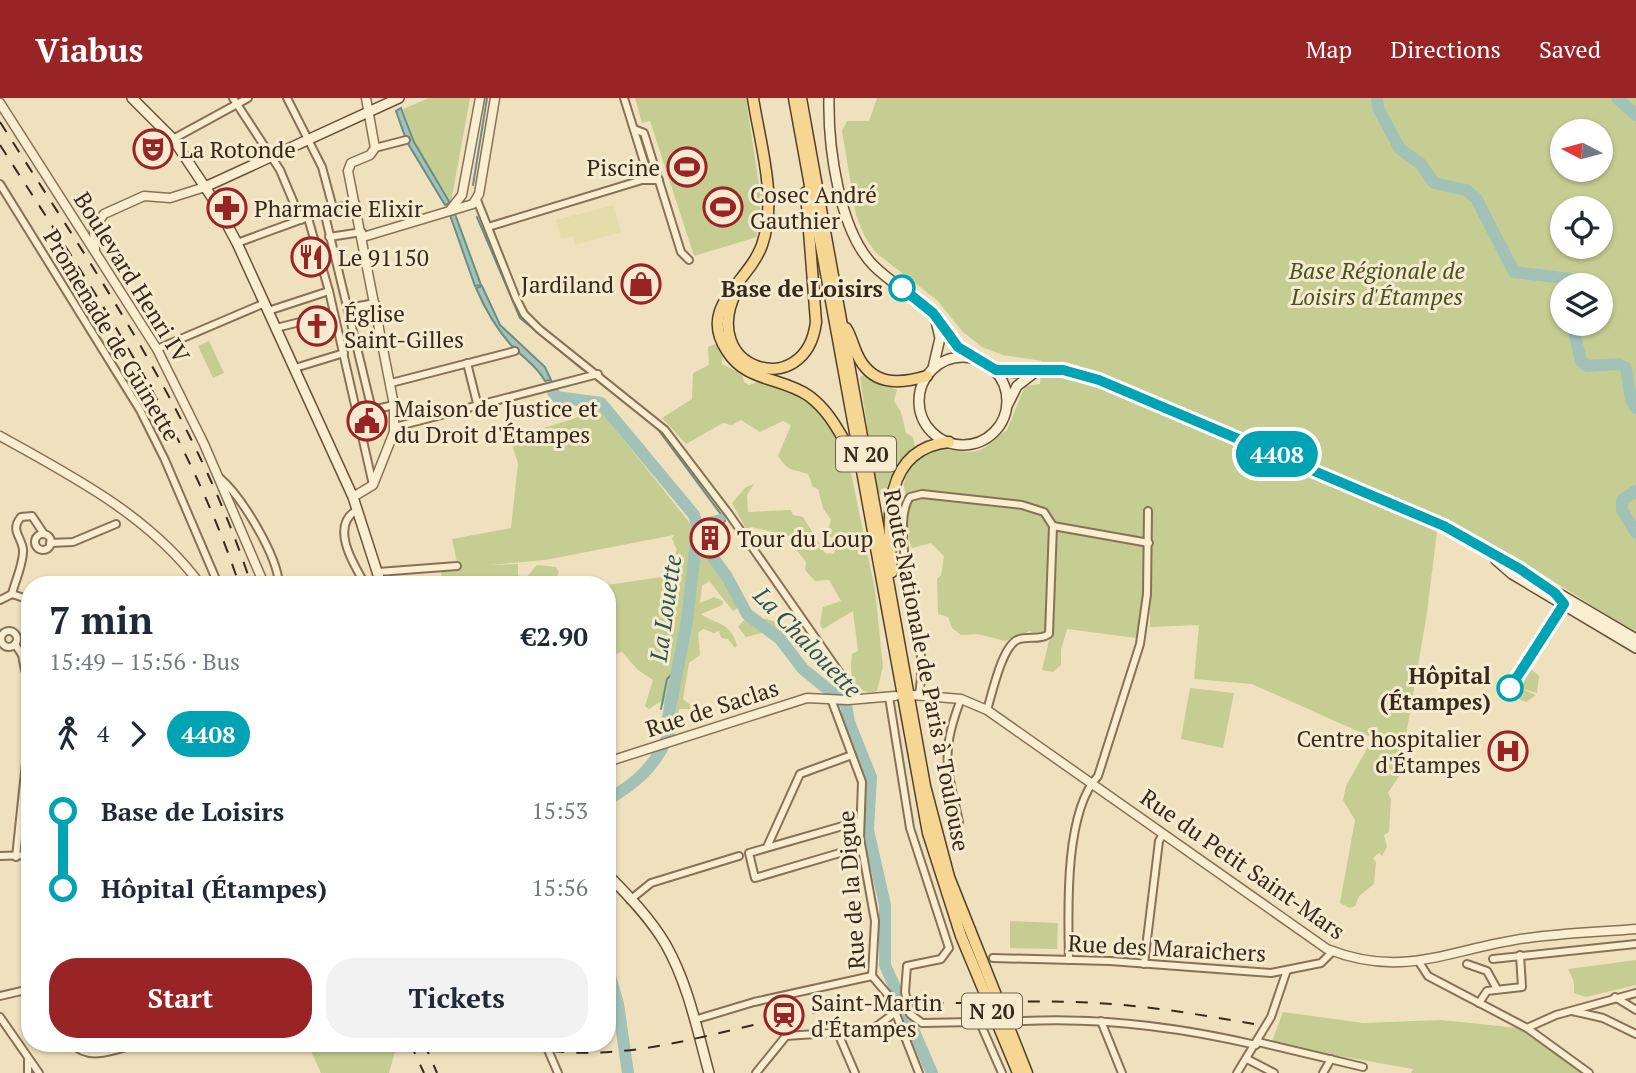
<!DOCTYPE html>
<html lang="en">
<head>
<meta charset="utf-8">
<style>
	body { margin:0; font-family:"PT Serif",serif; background:#f2f2f3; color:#1f2937; height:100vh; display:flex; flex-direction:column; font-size:26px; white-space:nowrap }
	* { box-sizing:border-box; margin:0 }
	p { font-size:23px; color:#747a83 }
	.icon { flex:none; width:38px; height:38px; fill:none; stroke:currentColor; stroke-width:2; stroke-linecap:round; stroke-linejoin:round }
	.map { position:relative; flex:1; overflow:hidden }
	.panel { position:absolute; left:21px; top:478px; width:595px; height:476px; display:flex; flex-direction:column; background:#fff; border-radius:28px; box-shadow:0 2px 5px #0004 }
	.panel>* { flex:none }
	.badge { padding:0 14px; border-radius:23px; font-size:24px; line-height:46px }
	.needle { width:46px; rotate:276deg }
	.tools { position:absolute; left:1550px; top:21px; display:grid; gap:14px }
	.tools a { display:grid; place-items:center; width:63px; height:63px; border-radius:50%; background:#fff; box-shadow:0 2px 5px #0004; font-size:35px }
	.map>.badge { position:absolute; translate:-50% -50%; box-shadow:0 0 0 4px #fff }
	.legs { display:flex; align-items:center; gap:10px; height:77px; padding:0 28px; font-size:23px }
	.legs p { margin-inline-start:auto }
	.headline { display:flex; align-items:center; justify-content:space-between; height:119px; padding:0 28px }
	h1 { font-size:38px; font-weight:700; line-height:52px }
	.button { display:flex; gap:14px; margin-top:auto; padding:14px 28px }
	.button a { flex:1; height:80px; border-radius:28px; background:#992425; color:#fff; font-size:28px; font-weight:700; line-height:80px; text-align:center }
	.button a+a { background:#f2f2f3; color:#1f2937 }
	ul { padding:0 28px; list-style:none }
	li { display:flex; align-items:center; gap:24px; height:77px; font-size:26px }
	li i { display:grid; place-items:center; width:10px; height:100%; margin:0 9px; background:currentColor }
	li i::after { content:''; width:18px; height:18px; margin:-9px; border:5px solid; border-radius:50%; background:#fff }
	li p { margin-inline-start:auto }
	li:first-child i { background:linear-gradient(#0000 50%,currentColor 0) }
	li:last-child i { background:linear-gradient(currentColor 50%,#0000 0) }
	header { display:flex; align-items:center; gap:42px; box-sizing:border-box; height:98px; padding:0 35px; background:#992425; color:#fff }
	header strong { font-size:33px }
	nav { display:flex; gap:38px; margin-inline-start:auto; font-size:24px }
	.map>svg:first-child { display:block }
	.farmland { fill:#e5dcab }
	.green { fill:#c6cd92; fill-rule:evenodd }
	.water { fill:#a2c1b7; stroke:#698e85; stroke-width:2 }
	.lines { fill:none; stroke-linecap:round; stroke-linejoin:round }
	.stream { stroke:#698e85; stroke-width:2 }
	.canal { stroke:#a2c1b7; stroke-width:7 }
	.river { stroke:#a2c1b7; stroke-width:12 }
	.minor-casing { stroke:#887156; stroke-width:10 }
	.tertiary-casing { stroke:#887156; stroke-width:11 }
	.secondary-casing { stroke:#6a523a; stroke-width:12 }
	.primary-casing { stroke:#553f2b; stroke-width:13 }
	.minor { stroke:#faeed1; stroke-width:6 }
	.tertiary { stroke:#faeed1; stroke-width:8 }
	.secondary { stroke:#faeed1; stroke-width:9 }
	.primary { stroke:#f5d693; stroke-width:10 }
	.rail { stroke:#37291b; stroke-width:2; stroke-dasharray:12 12; stroke-linecap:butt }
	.line-1-casing { stroke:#fff; stroke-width:16 }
	.line-1 { stroke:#00a3b4; stroke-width:10 }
	.stop-1-dot { fill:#fff; stroke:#00a3b4; stroke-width:3.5 }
	.labels { text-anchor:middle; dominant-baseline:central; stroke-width:6; stroke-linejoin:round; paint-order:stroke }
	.shield { fill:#f6ebce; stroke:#706351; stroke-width:2 }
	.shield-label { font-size:21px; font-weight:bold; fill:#37291b }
	.poi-label { font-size:23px; fill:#37291b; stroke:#f6ebce; text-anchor:start }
	.park-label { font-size:23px; font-style:italic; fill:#475421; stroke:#f6ebce }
	.street-label { font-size:23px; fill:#37291b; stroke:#f6ebce }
	.stop-label { font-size:23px; font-weight:bold; fill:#37291b; stroke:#f6ebce; text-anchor:end }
	.water-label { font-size:24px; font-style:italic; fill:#2a5754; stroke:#f6ebce }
</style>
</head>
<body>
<header>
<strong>Viabus</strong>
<nav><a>Map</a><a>Directions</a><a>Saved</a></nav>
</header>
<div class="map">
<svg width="1636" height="975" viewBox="0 0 1636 975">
	<rect width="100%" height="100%" fill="#efe1be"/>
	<path class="farmland" d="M614 107 621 134 575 147 573 138 561 141 556 122Z"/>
	<g class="green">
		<path d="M429 0H470L451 104 417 49 403 11Z"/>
		<path d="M635 0H746L761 101 757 139 694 158 650 23 642 25Z"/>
		<path d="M877 0H1636V535L1523 464 1439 417 1427 515 1399 678 1388 695 1391 701 1389 734 1384 737 1387 749 1382 758 1379 755 1373 760 1376 764 1374 786 1359 798 1355 808 1350 810 1340 805 1355 722 1343 702 1346 688 1373 640 1252 586 1194 581 1199 527 1150 529V510H1143L1137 540 1067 531 1061 552V567L1053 574 1042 572 1051 534 1038 538 1030 533 1005 543 977 536 961 537 952 530 948 519 938 516 937 481 941 477 944 458 931 445 912 450C905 436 909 423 908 408 908 401 904 394 904 387 905 374 917 358 929 353 945 345 960 357 977 353 989 350 996 338 1007 332L1025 288 1040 286 1042 263 1003 257 982 249 962 233 938 203 875 154 864 137 856 117 842 33 847 23H869ZM1563 33H1601V72H1563ZM1563 110H1601V149H1563ZM1563 187H1601V226H1563Z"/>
		<path d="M209 243 224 275 213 280 198 248Z"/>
		<path d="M720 244 723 253 722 266 742 276 744 284 749 287 770 280 822 311 846 350 875 492 883 569 877 593C852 599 849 575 852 556L858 553 853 513 823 531 820 526 823 509 841 503 829 482 815 483 805 472 806 464 795 450 794 439 751 429 746 431 732 405 746 389 754 386 747 397 748 414 791 412 793 417 803 419 825 455 834 456 838 440 826 439 831 422 823 410 818 391 813 389 808 376C790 370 790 375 778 358L791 327 783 323 760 334 741 322 732 327 723 325 686 346 662 320 692 301 693 275 709 267 708 249Z"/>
		<path d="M864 277 897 292 894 303 901 314 906 335 913 339 915 349 894 371 884 397 879 396 875 389 865 334 867 328 860 279Z"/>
		<path d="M600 312 689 424 704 456 731 474 732 479 723 484 731 495 743 501V506L733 513 709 483 702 488 700 505 714 499 723 503 722 507 701 516C716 527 730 523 737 547L735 550 728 541 721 540 719 533 714 535 703 531 698 535 700 557 689 565 683 601 692 608 690 611H679L678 630 672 640 667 639C666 626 671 613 661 603L649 611 645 608 653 582 638 572 622 554 616 556 611 549 607 550V487L683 476 675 470 673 460 677 452 672 441 674 437 545 462 489 467 518 466V477L523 483 537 467 556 469 559 474 556 480 542 486H442L441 471 458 469 452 441 511 430 518 365 510 341Z"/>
		<path d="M766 521 787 527 790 535 785 538 766 534 746 539 738 529 744 522Z"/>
		<path d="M1531 571 1539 578 1537 595 1520 590 1536 597 1526 604 1519 601 1515 593 1527 573Z"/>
		<path d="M1190 590 1234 595 1223 650 1181 641Z"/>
		<path d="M1010 823 1058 825 1057 851 1010 850Z"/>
		<path d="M1636 862V887L1586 899 1574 895V884L1568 871Z"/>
		<path d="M1283 914 1363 925 1441 922 1538 932 1585 975H1411L1413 971 1271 946Z"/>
		<path d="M307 945H397V947L389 975H321Z"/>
	</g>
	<g class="water">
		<path d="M401 10 414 44 450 105 445 107 407 44 396 13Z"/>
		<path d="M455 116 481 187 475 188 450 117Z"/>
		<path d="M482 188 500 227 545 269 551 282 545 283C537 268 522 259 511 247 495 229 485 211 476 190Z"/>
	</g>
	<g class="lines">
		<g class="stream">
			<path d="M473 87 487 0"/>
			<path d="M477 119 520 220 582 271"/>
			<path d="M598 283 657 330 723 419 725 423 714 437"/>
			<path d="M697 426 710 422 714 427 722 421"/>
			<path d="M661 611 667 581 678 570"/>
		</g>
		<path class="canal" d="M697 426 723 419"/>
		<g class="river">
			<path d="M1377 0 1378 10 1400 51 1421 66 1434 85 1466 92 1476 100 1514 174 1571 181 1574 187"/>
			<path d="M1617 0 1636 17"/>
			<path d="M1572 226 1581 263 1587 268 1618 266 1626 270 1631 302 1636 310"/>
			<path d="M553 294 557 299 601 305 694 417 702 444 727 479 747 516 780 541 803 571 846 606 849 624 871 679 868 732 885 807V867L932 975"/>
			<path d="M1636 393 1622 402V412L1636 435"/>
			<path d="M607 702C635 686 655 669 668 638L665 635 687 523 697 436"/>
			<path d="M607 868 618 906 628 975"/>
		</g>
		<g class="minor-casing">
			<g id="minor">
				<path d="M233 0 280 72 301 122"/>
				<path d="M287 0 322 69 333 110"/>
				<path d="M624 0 649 80"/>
				<path d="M634 31 644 35 681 154 689 162"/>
				<path d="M173 41 248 0"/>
				<path d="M375 50 406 42"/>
				<path d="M0 86 140 312 165 362 218 486"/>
				<path d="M477 102 516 200 524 216 539 231 665 332 729 416 858 601"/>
				<path d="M308 120 329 193 357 316 372 312 324 113"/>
				<path d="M488 129 642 82H659"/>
				<path d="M329 139 362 134"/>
				<path d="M237 145 333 110 356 106"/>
				<path d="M348 210 375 205"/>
				<path d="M268 213 329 193"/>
				<path d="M276 230 304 223"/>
				<path d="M157 251 265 205"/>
				<path d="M467 265 478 309"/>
				<path d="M295 270 344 255"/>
				<path d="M391 285 515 253"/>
				<path d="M372 312 394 307"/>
				<path d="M357 316 373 387"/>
				<path d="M395 329 598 276"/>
				<path d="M220 380C242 399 277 457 279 486"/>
				<path d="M357 412C329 428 354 467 365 486"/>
				<circle cx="43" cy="444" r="8"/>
				<path d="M50 445 73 444 116 426"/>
				<path d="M378 474 457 468"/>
				<path d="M12 496C15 483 24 465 23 451 21 438 10 432 21 419L32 418 44 436"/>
				<path d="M12 496 30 502"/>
				<path d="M0 502 12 496"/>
				<circle cx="9" cy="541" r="8"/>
				<path d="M15 546 22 557 25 572"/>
				<path d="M919 597C921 584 922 572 921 559 918 526 890 425 910 399L922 396 1022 407 1044 414 1053 428 1149 445"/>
				<path d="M889 599 910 730 949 850 941 861 907 868 905 894 910 916 922 925 973 924 981 927 1002 975"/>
				<path d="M831 601 862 684 860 740 875 823 872 878"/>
				<path d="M987 612C992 596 1002 549 1017 542 1028 537 1039 543 1049 536L1053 428"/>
				<path d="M959 724C947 669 940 655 961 601"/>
				<path d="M767 749 800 676 852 657"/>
				<path d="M850 752 755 780 749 755 860 723"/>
				<path d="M0 758 30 757"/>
				<path d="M16 759 30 627"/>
				<path d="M630 802 651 785 739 758"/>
				<path d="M993 860 1110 863 1271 875 1321 865 1333 853"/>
				<path d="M1493 861 1636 846"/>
				<path d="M1069 862C1068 814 1064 714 1098 678L1140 546 1147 496 1148 413"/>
				<path d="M1419 864 1428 878 1527 930 1589 975"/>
				<path d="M1144 866 1159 743 1163 736"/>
				<path d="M1467 866 1487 873 1497 891"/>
				<path d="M872 878 889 898 919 975"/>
				<path d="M0 898 30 891"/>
				<path d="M1615 899 1636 912"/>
				<path d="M1479 905 1487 893 1522 889 1520 857"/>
				<path d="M1572 913 1603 920 1636 936"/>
				<path d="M0 919 39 975"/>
				<path d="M694 922 754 904 872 878"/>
				<path d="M1023 923C1103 919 1179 929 1256 947"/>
				<path d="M1101 923 1122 975"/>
				<path d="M877 928 896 914"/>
				<path d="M1527 930 1556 917 1636 895"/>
				<path d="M837 933 855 975"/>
				<path d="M1258 944 1363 969"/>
				<path d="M72 945C89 965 117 951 139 945"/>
				<path d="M545 945 558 975"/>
				<path d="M1247 961 1274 975"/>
				<path d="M28 975V962"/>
				<path d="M756 975 786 938 903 930"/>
				<path d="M1237 975 1271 919 1287 872"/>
				<path d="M1323 975 1331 961"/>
			</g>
		</g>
		<g class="tertiary-casing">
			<g id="tertiary">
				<path d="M0 5 157 251 204 346 264 486"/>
				<path d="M451 111 462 97 480 0"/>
				<path d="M363 139 473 106 479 96 495 0"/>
				<path d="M95 152 94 130 104 116 144 98 170 100 205 89"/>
				<path d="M0 338C72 378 150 418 200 486"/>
				<path d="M353 399 373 387 394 334V307L348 73 351 65 370 57 375 50 366 0"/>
				<path d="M912 597 961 601 987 612 1327 851C1406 882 1450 850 1528 840 1564 835 1600 834 1636 831"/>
				<path d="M607 664 807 600 848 602 895 598"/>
			</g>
		</g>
		<g class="secondary-casing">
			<g id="secondary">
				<path d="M132 0 173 41 215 104 237 145 353 399 381 486"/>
				<path d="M829 0C828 49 839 133 874 168 891 185 912 196 929 212 946 227 953 246 972 260"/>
				<path d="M205 89 399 0"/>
				<circle cx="963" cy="303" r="44"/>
				<path d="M933 270 940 240 936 223"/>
				<path d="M992 270C1020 281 1051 268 1080 275L1444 428 1636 541"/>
				<path d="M1008 306 1017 288 1034 275"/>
				<path d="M1496 462 1512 476 1636 550"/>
				<path d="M607 776C628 797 651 821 666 847 688 886 697 931 709 975"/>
			</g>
		</g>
		<g class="primary-casing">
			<g id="primary">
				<path d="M753 0C760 46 778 101 762 147 748 186 697 208 727 253 746 284 782 279 809 298 832 315 841 339 856 362"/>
				<path d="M794 0 928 735 961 838 1018 975"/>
				<path d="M801 0 925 688 949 779 1027 975"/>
				<path d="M737 192C696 272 806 305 816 224L806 94"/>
				<path d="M846 230C851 238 853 247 857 256 871 287 897 287 927 278"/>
				<path d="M892 474C888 423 881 351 949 344"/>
			</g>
		</g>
		<use href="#minor" class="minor"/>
		<use href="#tertiary" class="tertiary"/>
		<use href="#secondary" class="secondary"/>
		<use href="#primary" class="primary"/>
		<g class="rail">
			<path d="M0 24C94 172 197 319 251 486"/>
			<path d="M0 47C90 187 186 327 239 486"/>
			<path d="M410 945 424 975"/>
			<path d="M424 945 437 975"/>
			<path d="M505 945C630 975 713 928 832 912 873 906 914 906 954 905 1002 904 1050 902 1097 905 1150 908 1202 917 1254 926"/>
		</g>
	</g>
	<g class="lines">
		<g class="line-1-casing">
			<path id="line-1" d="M902 190 933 215 958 249 996 272H1063L1099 282 1444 428 1520 471 1555 495 1564 506 1510 590"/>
		</g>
		<use href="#line-1" class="line-1"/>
	</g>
	<defs>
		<g id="theatre-ring" transform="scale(2.0125)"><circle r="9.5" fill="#f6ebce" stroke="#992425" stroke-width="1.5"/><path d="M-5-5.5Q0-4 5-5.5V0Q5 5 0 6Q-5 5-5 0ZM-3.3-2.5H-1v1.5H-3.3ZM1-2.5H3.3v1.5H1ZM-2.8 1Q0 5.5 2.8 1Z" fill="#992425"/></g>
		<g id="stadium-ring" transform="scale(2.0125)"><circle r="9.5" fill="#f6ebce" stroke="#992425" stroke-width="1.5"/><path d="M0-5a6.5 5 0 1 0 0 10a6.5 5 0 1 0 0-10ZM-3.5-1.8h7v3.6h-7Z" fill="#992425"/></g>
		<g id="pharmacy-ring" transform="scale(2.0125)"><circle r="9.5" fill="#f6ebce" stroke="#992425" stroke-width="1.5"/><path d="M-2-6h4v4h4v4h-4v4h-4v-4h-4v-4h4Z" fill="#992425"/></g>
		<g id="restaurant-ring" transform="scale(2.0125)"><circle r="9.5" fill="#f6ebce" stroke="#992425" stroke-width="1.5"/><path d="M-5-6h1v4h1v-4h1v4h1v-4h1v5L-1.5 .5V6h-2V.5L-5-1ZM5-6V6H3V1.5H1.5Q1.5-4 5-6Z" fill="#992425"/></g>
		<g id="shop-ring" transform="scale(2.0125)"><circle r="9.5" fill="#f6ebce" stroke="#992425" stroke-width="1.5"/><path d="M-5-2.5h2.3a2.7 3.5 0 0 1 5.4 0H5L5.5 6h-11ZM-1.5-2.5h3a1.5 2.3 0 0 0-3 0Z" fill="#992425"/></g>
		<g id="church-ring" transform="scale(2.0125)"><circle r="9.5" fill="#f6ebce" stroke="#992425" stroke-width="1.5"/><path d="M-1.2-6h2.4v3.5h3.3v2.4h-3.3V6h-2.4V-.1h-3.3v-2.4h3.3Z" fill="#992425"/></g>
		<g id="civic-ring" transform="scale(2.0125)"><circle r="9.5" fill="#f6ebce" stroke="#992425" stroke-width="1.5"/><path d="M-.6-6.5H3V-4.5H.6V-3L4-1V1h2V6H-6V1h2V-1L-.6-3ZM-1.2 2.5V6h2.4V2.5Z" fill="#992425"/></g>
		<g id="building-ring" transform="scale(2.0125)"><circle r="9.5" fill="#f6ebce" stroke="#992425" stroke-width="1.5"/><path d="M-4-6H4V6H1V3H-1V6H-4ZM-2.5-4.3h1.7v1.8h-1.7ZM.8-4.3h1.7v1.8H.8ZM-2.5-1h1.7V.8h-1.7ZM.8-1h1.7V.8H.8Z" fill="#992425"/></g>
		<g id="hospital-ring" transform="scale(2.0125)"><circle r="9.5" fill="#f6ebce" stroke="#992425" stroke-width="1.5"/><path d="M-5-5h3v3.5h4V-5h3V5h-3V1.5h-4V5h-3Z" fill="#992425"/></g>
		<g id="station-ring" transform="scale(2.0125)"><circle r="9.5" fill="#f6ebce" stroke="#992425" stroke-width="1.5"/><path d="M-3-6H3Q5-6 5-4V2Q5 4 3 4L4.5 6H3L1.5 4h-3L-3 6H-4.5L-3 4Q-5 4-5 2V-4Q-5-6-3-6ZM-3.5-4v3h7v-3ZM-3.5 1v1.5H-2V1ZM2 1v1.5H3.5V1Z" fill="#992425"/></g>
	</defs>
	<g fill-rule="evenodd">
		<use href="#theatre-ring" x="153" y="51"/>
		<use href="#stadium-ring" x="687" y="69"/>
		<use href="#stadium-ring" x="723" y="109"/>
		<use href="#pharmacy-ring" x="227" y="110"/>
		<use href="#restaurant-ring" x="311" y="159"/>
		<use href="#shop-ring" x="641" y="186"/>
		<use href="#church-ring" x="317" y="228"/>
		<use href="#civic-ring" x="367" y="323"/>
		<use href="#building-ring" x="710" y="440"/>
		<use href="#hospital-ring" x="1508" y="653"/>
		<use href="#station-ring" x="784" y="917"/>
	</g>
	<g class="stop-1-dot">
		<circle cx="902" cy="190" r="12"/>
		<circle cx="1510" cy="590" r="12"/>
	</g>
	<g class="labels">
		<g class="shield">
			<rect x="836" y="338.5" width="60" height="35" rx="5"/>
			<rect x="962" y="895.5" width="60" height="35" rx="5"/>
		</g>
		<g class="shield-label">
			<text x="866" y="356">N 20</text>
			<text x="992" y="913">N 20</text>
		</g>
		<g class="poi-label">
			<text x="180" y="51">La Rotonde</text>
			<text x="660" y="69" text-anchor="end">Piscine</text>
			<text x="750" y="96">Cosec André<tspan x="750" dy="26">Gauthier</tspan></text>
			<text x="254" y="110">Pharmacie Elixir</text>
			<text x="338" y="159">Le 91150</text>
			<text x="614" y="186" text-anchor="end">Jardiland</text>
			<text x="344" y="215">Église<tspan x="344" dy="26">Saint-Gilles</tspan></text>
			<text x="394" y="310">Maison de Justice et<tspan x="394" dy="26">du Droit d'Étampes</tspan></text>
			<text x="737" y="440">Tour du Loup</text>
			<text x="1481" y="640" text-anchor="end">Centre hospitalier<tspan x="1481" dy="26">d'Étampes</tspan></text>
			<text x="811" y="904">Saint-Martin<tspan x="811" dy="26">d'Étampes</tspan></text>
		</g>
		<g class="park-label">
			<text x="1377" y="172">Base Régionale de<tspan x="1377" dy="26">Loisirs d'Étampes</tspan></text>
		</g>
		<g class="street-label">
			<text transform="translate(132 179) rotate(58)">Boulevard Henri IV</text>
			<text transform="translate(112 237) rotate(59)">Promenade de Guinette</text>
			<text transform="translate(927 572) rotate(79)">Route Nationale de Paris à Toulouse</text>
			<text transform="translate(712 610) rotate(-18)">Rue de Saclas</text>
			<text transform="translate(1243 766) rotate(35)">Rue du Petit Saint-Mars</text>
			<text transform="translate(851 792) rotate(-94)">Rue de la Digue</text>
			<text transform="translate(1167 850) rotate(3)">Rue des Maraichers</text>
		</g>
		<g class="stop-label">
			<text x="883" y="190">Base de Loisirs</text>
			<text x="1491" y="577">Hôpital<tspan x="1491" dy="26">(Étampes)</tspan></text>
		</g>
		<g class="water-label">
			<text transform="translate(665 510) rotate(-82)">La Louette</text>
			<text transform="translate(808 544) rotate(46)">La Chalouette</text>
		</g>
	</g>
</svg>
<div class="tools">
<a><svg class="needle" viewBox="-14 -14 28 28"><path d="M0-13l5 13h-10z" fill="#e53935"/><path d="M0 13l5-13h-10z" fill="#747a83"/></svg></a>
<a><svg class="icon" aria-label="locate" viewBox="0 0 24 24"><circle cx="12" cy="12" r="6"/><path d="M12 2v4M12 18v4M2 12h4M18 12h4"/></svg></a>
<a><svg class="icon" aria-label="layers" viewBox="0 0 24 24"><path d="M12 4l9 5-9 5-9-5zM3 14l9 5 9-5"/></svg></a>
</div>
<b class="badge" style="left:1277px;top:356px;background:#00a3b4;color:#fff">4408</b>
<section class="panel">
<div class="headline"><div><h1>7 min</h1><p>15:49 – 15:56 · Bus</p></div><b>€2.90</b></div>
<div class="legs"><svg class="icon" aria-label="walk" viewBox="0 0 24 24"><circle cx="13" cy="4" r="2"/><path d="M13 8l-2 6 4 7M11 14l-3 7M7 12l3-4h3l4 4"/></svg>4<svg class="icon" aria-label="forward" viewBox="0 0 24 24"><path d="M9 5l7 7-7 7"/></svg><b class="badge" style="background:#00a3b4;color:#fff">4408</b></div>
<ul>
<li><i style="color:#00a3b4"></i><b>Base de Loisirs</b><p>15:53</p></li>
<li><i style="color:#00a3b4"></i><b>Hôpital (Étampes)</b><p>15:56</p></li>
</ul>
<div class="button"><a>Start</a><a>Tickets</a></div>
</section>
</div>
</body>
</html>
